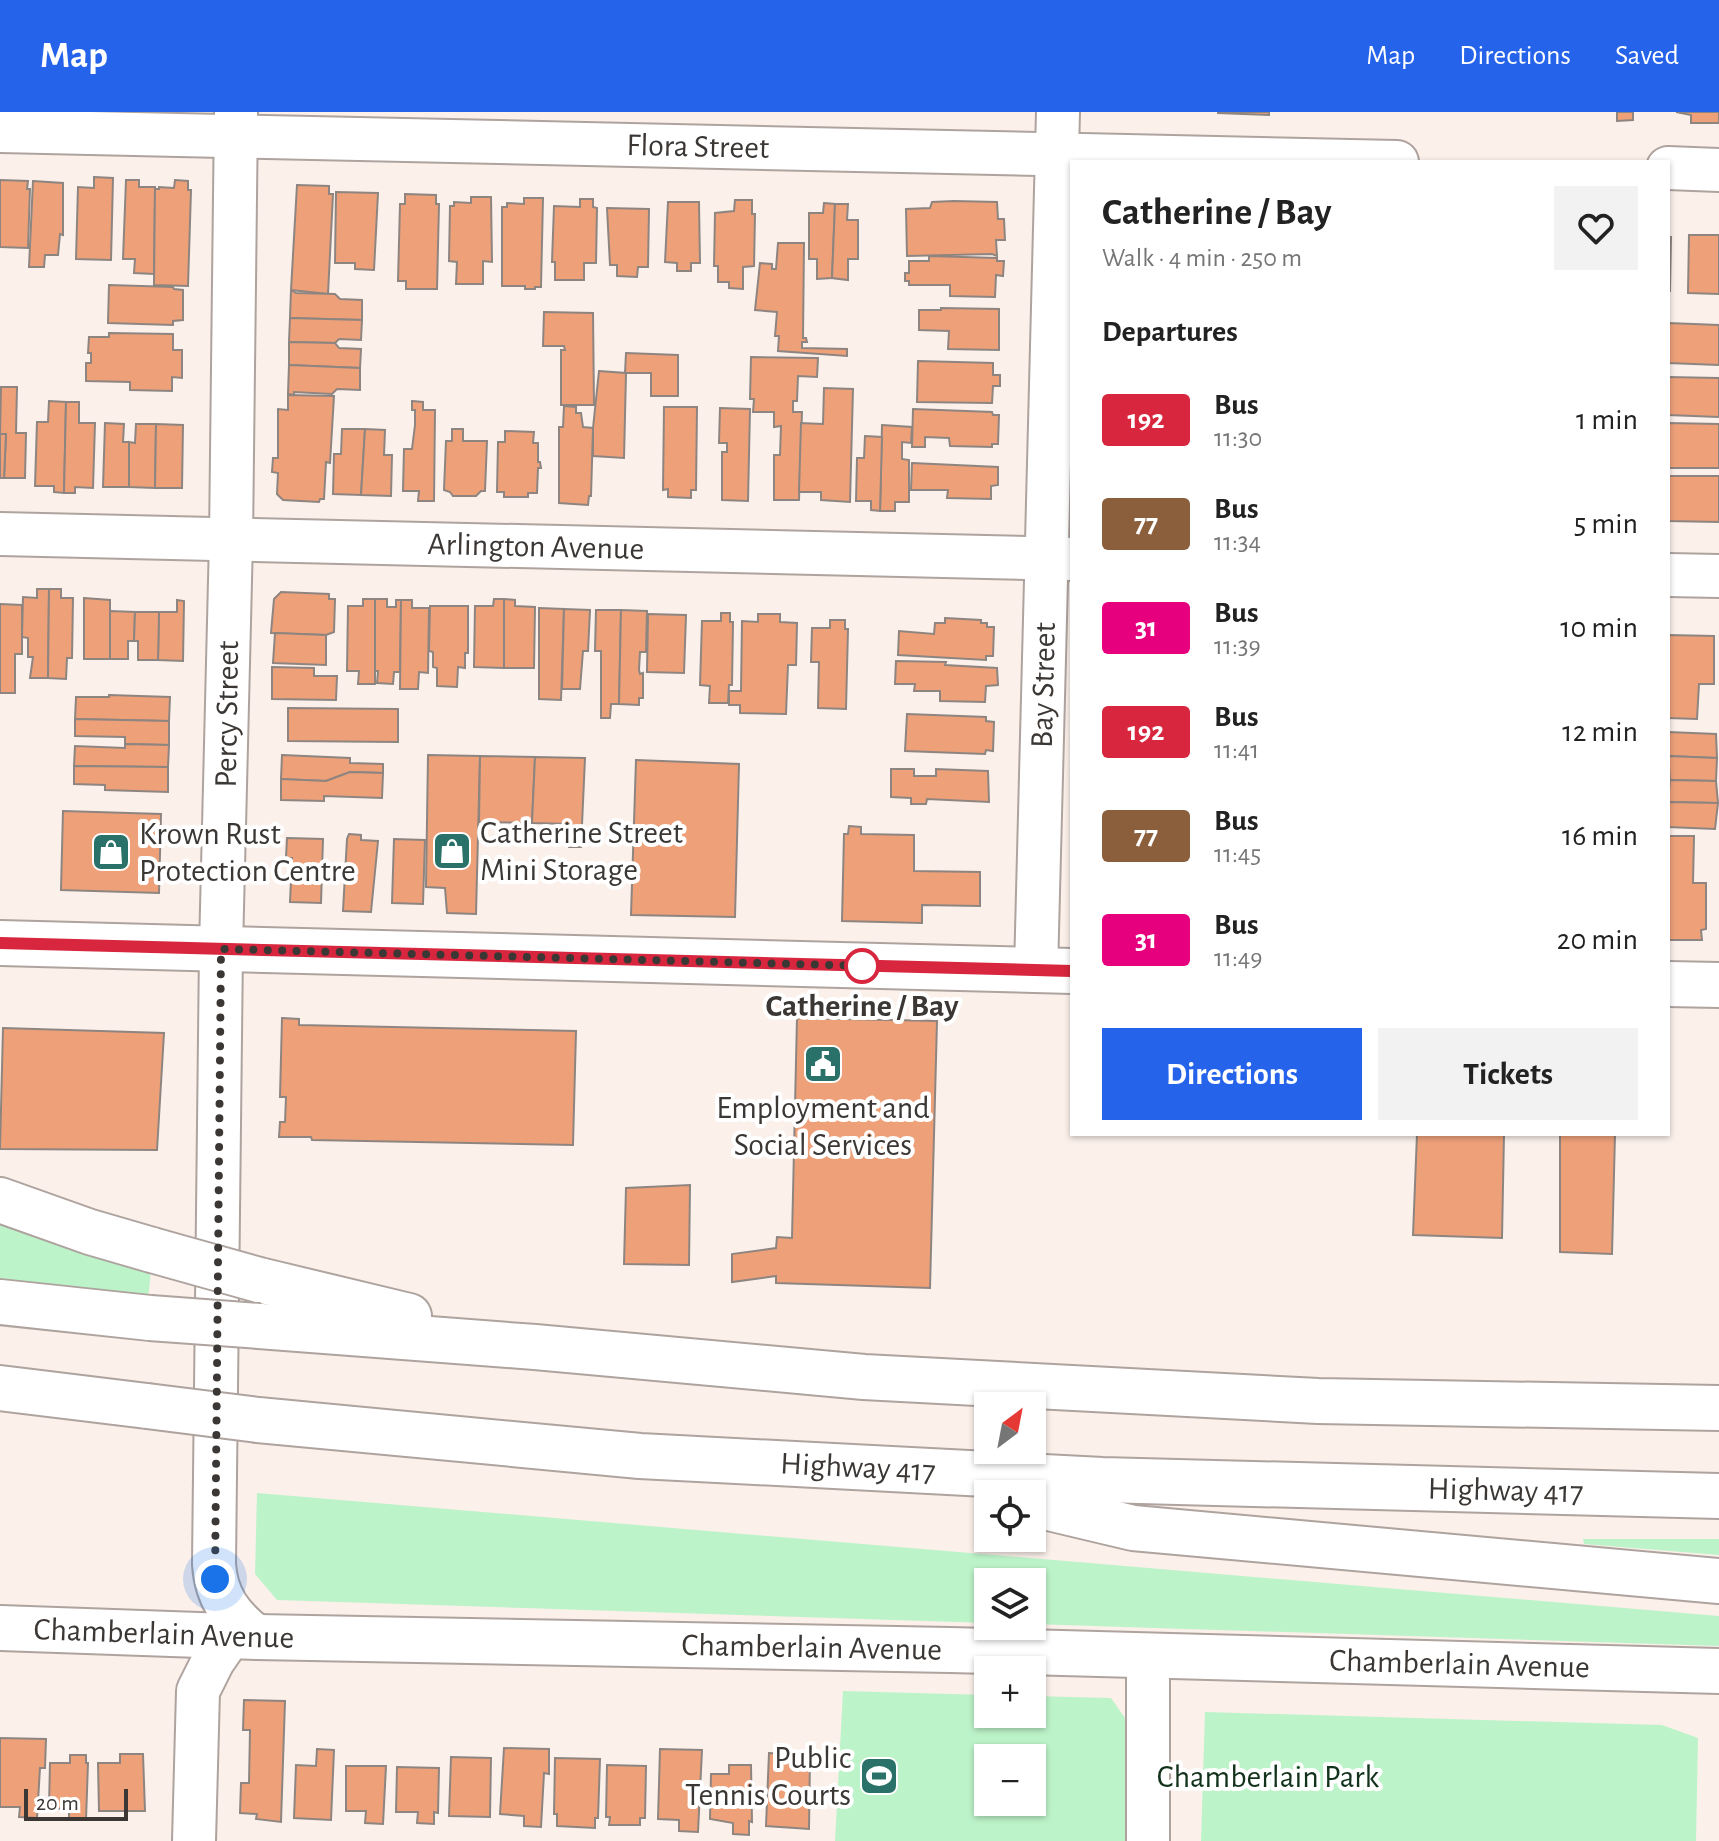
<!DOCTYPE html>
<html lang="en">
<head>
<meta charset="utf-8">
<style>
	body { margin:0; font-family:"Alegreya Sans",sans-serif; background:#f2f2f2; color:#222; height:100vh; display:flex; flex-direction:column; font-size:30px; white-space:nowrap }
	* { box-sizing:border-box; margin:0 }
	p { font-size:26px; color:#767676 }
	.icon { flex:none; width:44px; height:44px; fill:none; stroke:currentColor; stroke-width:2; stroke-linecap:round; stroke-linejoin:round }
	.map { position:relative; flex:1; overflow:hidden }
	.drawer { position:absolute; left:1070px; top:48px; width:600px; height:976px; display:flex; flex-direction:column; background:#fff; border-radius:0px; box-shadow:0 2px 6px #0004 }
	.drawer>* { flex:none }
	.badge { padding:0 16px; border-radius:6px; font-size:28px; line-height:52px }
	.needle { width:52px; rotate:32deg }
	.buttons { position:absolute; left:974px; top:1280px; display:grid; gap:16px }
	.buttons a { display:grid; place-items:center; width:72px; height:72px; border-radius:0px; background:#fff; box-shadow:0 2px 6px #0004; font-size:40px }
	.scale { position:absolute; left:24px; bottom:20px; width:104px; box-sizing:border-box; padding-left:8px; border:4px solid #3b3735; border-top:0; font-size:22px; line-height:28px; white-space:nowrap; color:#3b3735; -webkit-text-stroke:6px #fff; paint-order:stroke }
	.you { position:absolute; width:40px; height:40px; margin:-20px; border:6px solid #fff; border-radius:50%; background:#1a73e8; box-shadow:0 0 0 12px #1a73e833 }
	.map>.badge { position:absolute; translate:-50% -50%; box-shadow:0 0 0 4px #fff }
	h2 { padding:0 32px; font-size:30px; line-height:72px }
	.round { display:grid; place-items:center; flex:none; width:84px; height:84px; border-radius:0px; background:#f2f2f2 }
	.summary { display:flex; align-items:center; justify-content:space-between; height:136px; padding:0 32px }
	h1 { font-size:38px; font-weight:600; line-height:60px }
	.cta { display:flex; gap:16px; margin-top:auto; padding:16px 32px }
	.cta a { flex:1; height:92px; border-radius:0px; background:#2563eb; color:#fff; font-size:32px; font-weight:600; line-height:92px; text-align:center }
	.cta a+a { background:#f2f2f2; color:#222 }
	ul { padding:0; list-style:none }
	li { display:flex; align-items:center; gap:24px; height:104px; padding:0 32px }
	li div { flex:1 }
	li b { display:block; font-size:30px }
	li em { font-style:normal }
	li .badge { min-width:88px; font-weight:700; text-align:center }
	header { display:flex; align-items:center; gap:48px; box-sizing:border-box; height:112px; padding:0 40px; background:#2563eb; color:#fff }
	header strong { font-size:38px }
	nav { display:flex; gap:44px; margin-inline-start:auto; font-size:28px }
	.map>svg:first-child { display:block }
	.green { fill:#bdf3c9; fill-rule:evenodd }
	.building { fill:#eea179; stroke:#8f8580; stroke-width:2 }
	.lines { fill:none; stroke-linecap:round; stroke-linejoin:round }
	.minor-casing { stroke:#aea39e; stroke-width:46 }
	.major-casing { stroke:#aea39e; stroke-width:48 }
	.highway-casing { stroke:#aea39e; stroke-width:48 }
	.minor { stroke:#fff; stroke-width:42 }
	.major { stroke:#fff; stroke-width:44 }
	.highway { stroke:#fff; stroke-width:44 }
	.highway-bridge-casing { stroke:#aea39e; stroke-width:48; stroke-linecap:butt }
	.highway-bridge { stroke:#fff; stroke-width:44 }
	.line-casing { stroke:#fff; stroke-width:18 }
	.line { stroke:#d7263d; stroke-width:12 }
	.walk { stroke:#3b3735; stroke-width:8; stroke-dasharray:0 14.4 }
	.stop-dot { fill:#fff; stroke:#d7263d; stroke-width:4 }
	.labels { text-anchor:middle; dominant-baseline:central; stroke-width:8; stroke-linejoin:round; paint-order:stroke }
	.street-label { font-size:32px; fill:#3b3735; stroke:#fff }
	.poi-label { font-size:32px; fill:#3b3735; stroke:#fff; text-anchor:start }
	.stop-label { font-size:32px; font-weight:bold; fill:#3b3735; stroke:#fff }
	.park-label { font-size:32px; fill:#13321c; stroke:#fff }
</style>
</head>
<body>
<header>
<strong>Map</strong>
<nav><a>Map</a><a>Directions</a><a>Saved</a></nav>
</header>
<div class="map">
<svg width="1719" height="1729" viewBox="0 0 1719 1729">
	<rect width="100%" height="100%" fill="#fbf0ea"/>
	<g class="green">
		<path d="M0 1094 152 1149 148 1188 0 1166Z"/>
		<path d="M257 1381 1719 1504V1534L1032 1512V1470H988V1511L277 1488 255 1462Z"/>
		<path d="M1583 1427H1719V1443L1584 1432Z"/>
		<path d="M843 1579 988 1583V1602H1032V1584L1111 1586 1132 1616 1130 1711 1126 1729H835ZM988 1646H1032V1690H988Z"/>
		<path d="M1205 1600 1662 1613 1698 1626 1696 1729H1201Z"/>
	</g>
	<g class="building">
		<path d="M1218 0H1269V3L1218 1Z"/>
		<path d="M1617 0H1633V8L1617 9Z"/>
		<path d="M1676 0H1719V11H1691V3Z"/>
		<path d="M94 65 113 66 111 148 76 147 78 75 94 76Z"/>
		<path d="M0 68 28 69 27 77H30L28 136 0 135Z"/>
		<path d="M126 68H139V75H155L154 162 134 161 135 147H123Z"/>
		<path d="M175 68 188 69V78H191L188 174 154 173 155 77H159V75L174 76Z"/>
		<path d="M33 69 63 71V123L60 122 58 143H45L44 155H29Z"/>
		<path d="M297 73 329 74V82H333L328 182 291 178Z"/>
		<path d="M336 80 378 81 374 158 355 157V151H335Z"/>
		<path d="M405 82 436 83V92H439L437 177H406V169H398L400 92H405Z"/>
		<path d="M471 85H491L492 150 483 149V172H456L457 150 449 149 450 94H454V90L471 91Z"/>
		<path d="M524 86H543L541 175H535V177H525V174H502V95H507V91L524 92Z"/>
		<path d="M580 87H593V95L597 96 596 151H584V168H555V150H552L554 94 580 95Z"/>
		<path d="M735 88H752V102H755L754 154 743 155V177L729 176V170H718V154H714L715 101 734 99Z"/>
		<path d="M954 89 997 90 998 107H1004L1005 128H996L997 144 992 142 907 144 906 97 930 96 932 90Z"/>
		<path d="M668 90H699L700 151H691V159H677V151L665 150Z"/>
		<path d="M824 91 835 92 832 166 817 167V147H809V101H823Z"/>
		<path d="M835 92H848L847 108H858V147H848V168L832 166Z"/>
		<path d="M607 96 649 97 648 155H638L637 165 617 164V153H610Z"/>
		<path d="M1689 123H1719V182L1688 181Z"/>
		<path d="M1668 125H1671L1670 179H1668Z"/>
		<path d="M778 131H804L803 226H806L807 230H802V236L847 237V244L778 239 779 224H775L777 200 755 198 760 151 772 152V157H776Z"/>
		<path d="M929 144 997 146V149H1004L1003 164 996 163 995 185 950 184V173H909V169H905V161H909V149H929Z"/>
		<path d="M109 173 173 175 174 177 183 178V208L173 209V213L108 211Z"/>
		<path d="M291 178 296 181 335 182 340 187 362 188V208L290 206Z"/>
		<path d="M941 196 999 197V238L948 237 949 219 919 218V198H941Z"/>
		<path d="M544 200 593 201 594 293H561V238H565L564 234H543Z"/>
		<path d="M290 206 362 208 361 228 339 227 335 231 289 230Z"/>
		<path d="M1668 211 1719 213V253L1668 251Z"/>
		<path d="M109 221 173 222V238H182V266L172 265V279L130 278V270L86 269V251H91V241H88L89 225H109Z"/>
		<path d="M289 230 335 231 339 236 361 237 360 256 289 253Z"/>
		<path d="M626 241 678 243V284H651V261H625Z"/>
		<path d="M751 245 818 246 817 265 798 264 797 289H793V300H802L799 388H774V343H780L781 314 774 315V300H753L754 287H750Z"/>
		<path d="M918 249 993 251V263H1000V274H993L992 291 917 290Z"/>
		<path d="M289 253 360 256V278L337 277 332 282 294 280V283L288 282Z"/>
		<path d="M599 259 626 261 624 346 593 344V316Z"/>
		<path d="M1668 265 1719 266V305L1668 303Z"/>
		<path d="M1 275H17L16 321H26L25 366H4L6 322H0Z"/>
		<path d="M824 276 853 277 850 390 821 388V380H799L801 311 823 312Z"/>
		<path d="M288 283 334 284 330 351 326 350 324 387H320L319 390 283 388 277 382 278 361 272 360 273 346H278V297L288 298Z"/>
		<path d="M49 289 66 290 64 381 54 380V374H35L37 310H48Z"/>
		<path d="M412 289 423 290V298H435L434 389H418L419 379H403L404 337H412L415 313V298H412Z"/>
		<path d="M66 290H79V311H95L93 376 75 375V381H64Z"/>
		<path d="M564 294 576 295V301H581L583 315 593 316 591 384H589L588 393 559 391V315H563Z"/>
		<path d="M664 295H697L696 378H691V386L668 385V377L663 378Z"/>
		<path d="M720 296 750 297 748 389 722 388V340H727V331H719Z"/>
		<path d="M913 297 992 300 993 303H999L998 332H992V335L950 334 949 326 925 325V335H912Z"/>
		<path d="M105 311 124 312 123 330H129V375H103Z"/>
		<path d="M1668 311 1719 312V356H1668Z"/>
		<path d="M136 312H156L155 376 129 375V330L135 331Z"/>
		<path d="M156 312 183 313 182 376H155Z"/>
		<path d="M882 313 912 315 911 331 902 330V347L909 348V390H895V399H880Z"/>
		<path d="M342 317H365L361 383 333 382 334 342H341Z"/>
		<path d="M365 317 385 318 384 343H392L391 384 361 383Z"/>
		<path d="M452 317H463V329H487L485 379H481L476 384H453L450 380 444 378 446 329H452Z"/>
		<path d="M505 319 534 320 533 331H538V350H540L541 356H538L537 381H528V385H504V380H497L498 330H505Z"/>
		<path d="M0 322H6L4 366H0Z"/>
		<path d="M865 324 882 325 880 399 871 398V389H856L857 346H864Z"/>
		<path d="M912 351 998 355V373L991 374V387L947 386 948 378H911Z"/>
		<path d="M1668 364H1719V410L1668 409Z"/>
		<path d="M37 477H49L48 566H30L33 545H28V526L22 525 23 485 37 486Z"/>
		<path d="M49 477H61V486H73L72 546H67L66 567 48 566Z"/>
		<path d="M281 480 329 482V487H335L334 520 326 523 271 521 274 487Z"/>
		<path d="M84 486 110 488V547H84Z"/>
		<path d="M363 487H375V572H358L359 559H347L348 494H363Z"/>
		<path d="M375 487H387V495H396V488H401L400 560H394L393 572 377 571 378 559H375Z"/>
		<path d="M494 487H504V556L474 555 475 494H493Z"/>
		<path d="M504 487 515 488V494L535 495 534 556H504Z"/>
		<path d="M177 488 184 489 183 549 158 548 159 500H177Z"/>
		<path d="M401 488H412V496H429L428 561 419 560 418 577H400Z"/>
		<path d="M0 492 22 493V542H15V581H0Z"/>
		<path d="M430 494H468V541H465V556L458 555 457 575 437 574V556L433 555V540L429 539Z"/>
		<path d="M539 496 564 497 561 588 539 587Z"/>
		<path d="M564 497 590 498 588 539H583L580 577H562Z"/>
		<path d="M596 498H621L619 592H611L610 606H601V539H595Z"/>
		<path d="M621 498 647 499 646 540H640L639 558 640 562 643 561V586H639V593L619 592Z"/>
		<path d="M110 499 135 500 134 529H128V547H110Z"/>
		<path d="M135 500H159L158 548H138V529H134Z"/>
		<path d="M721 501H730V510H733L732 573H729L728 591H709L710 574 700 573 702 509H721Z"/>
		<path d="M648 502 686 503 684 561 647 560Z"/>
		<path d="M758 502H780V510L797 511 796 553H788L786 602 740 601V593H729V579H741L742 509 758 510Z"/>
		<path d="M945 506 981 508V511H987V515H994L993 544H986V548L898 543 899 519 934 522 935 511H945Z"/>
		<path d="M830 508H845V517H848L846 597 818 596 819 550H811L812 516H830Z"/>
		<path d="M275 521 326 523V553L273 551Z"/>
		<path d="M1668 523 1714 524V572H1699L1697 607 1668 606Z"/>
		<path d="M896 549 946 550 945 553 997 556 998 573 986 574 985 590 940 589V579H914L915 572H895Z"/>
		<path d="M272 555 314 556V564H337L336 588 272 587Z"/>
		<path d="M109 583 170 585 169 609 75 607 76 585H109Z"/>
		<path d="M288 596 398 597V630L288 629Z"/>
		<path d="M907 602 986 605V609L994 610 993 639 986 638 985 642 905 639Z"/>
		<path d="M75 607 169 609V633L125 632V625L75 624Z"/>
		<path d="M1668 620 1716 622 1717 646 1668 644Z"/>
		<path d="M125 632 169 633 168 655 74 654 75 634 125 636Z"/>
		<path d="M282 643 350 646V651L383 652V661L350 660 326 669 281 667Z"/>
		<path d="M428 643 480 644 476 802 447 801 445 776 426 775Z"/>
		<path d="M480 644 535 645 532 711 479 710Z"/>
		<path d="M1668 644 1717 646 1716 669 1670 668Z"/>
		<path d="M535 645 585 646 581 735H569V712L532 711Z"/>
		<path d="M636 648 739 652 735 805 631 803Z"/>
		<path d="M74 654 168 655V680L105 678V673L74 672Z"/>
		<path d="M891 657H914V664H936V657L988 659 989 690 927 687 926 692H911V686L891 685Z"/>
		<path d="M350 660 383 661 382 686 324 684V689L281 688V667L326 669Z"/>
		<path d="M1670 668 1716 669 1718 691 1668 690Z"/>
		<path d="M1668 690 1718 691 1715 717 1668 715Z"/>
		<path d="M63 699 161 702 159 781 61 778Z"/>
		<path d="M849 714 861 715V722L914 723V759L980 760V794L922 793V811L842 809 844 722H848Z"/>
		<path d="M349 722 361 723V728L378 729 371 800 343 799 347 727Z"/>
		<path d="M1668 724H1694L1693 771H1706V817L1701 818 1702 828H1668Z"/>
		<path d="M287 726 323 727 321 791 290 790 292 746H286Z"/>
		<path d="M394 727 425 728 423 792 392 791Z"/>
		<path d="M282 906 299 907V913L576 919 573 1033 312 1028 311 1025H279L280 1010H285L286 985H280Z"/>
		<path d="M797 906 937 909 930 1176 776 1171V1164L732 1170V1142L776 1136 777 1125 792 1126Z"/>
		<path d="M3 916 164 921 157 1038 0 1037Z"/>
		<path d="M1417 1022H1504L1502 1126 1413 1123Z"/>
		<path d="M1560 1022H1615L1612 1142 1560 1140Z"/>
		<path d="M690 1073 689 1153 624 1152 626 1076Z"/>
		<path d="M244 1588 285 1589 281 1710 256 1707 257 1702 240 1701 241 1671H249L250 1618H243Z"/>
		<path d="M0 1626 46 1627 45 1656H40L37 1706 19 1705 20 1695H0Z"/>
		<path d="M504 1636 549 1637V1662L544 1661 541 1715 524 1714V1704L500 1702Z"/>
		<path d="M317 1637 334 1638 331 1708 294 1706 296 1653 316 1654Z"/>
		<path d="M660 1637 702 1638 698 1720 679 1719V1708L658 1707Z"/>
		<path d="M769 1641 810 1644 809 1717 766 1714Z"/>
		<path d="M120 1642H143L145 1699H99L98 1651H120Z"/>
		<path d="M70 1643H86V1651H88L86 1708H69V1696L52 1697V1695H49L50 1651H70Z"/>
		<path d="M451 1645 491 1646 490 1705 449 1704Z"/>
		<path d="M555 1646 600 1647 598 1706H595V1716L557 1714V1702H554Z"/>
		<path d="M607 1653 646 1654 645 1706H640V1713H609L610 1705H606Z"/>
		<path d="M729 1653H751L752 1710 749 1709V1723L733 1722V1711L710 1707 711 1662H729Z"/>
		<path d="M346 1654H386L383 1712 365 1711 366 1699H346Z"/>
		<path d="M397 1655 439 1656 438 1701 434 1700V1712L417 1711 418 1700H396Z"/>
	</g>
	<g class="lines">
		<g class="minor-casing">
			<g id="minor">
				<path d="M236 0 231 428 221 837 214 1452C216 1485 231 1505 257 1525"/>
				<path id="s1" d="M0 19 1397 50"/>
				<path d="M1668 56 1719 58"/>
				<path id="s2" d="M0 422 1072 447"/>
				<path d="M1668 463 1719 464"/>
				<path id="s3" d="M1036 859 1058 0"/>
				<path d="M1148 1543V1729"/>
				<path d="M194 1729 198 1579 213 1549 231 1523"/>
			</g>
		</g>
		<g class="major-casing">
			<g id="major">
				<path d="M0 831 1072 859"/>
				<path d="M1668 872 1719 873"/>
				<path id="s4" d="M0 1516 257 1525 950 1538 1719 1559"/>
			</g>
		</g>
		<g class="highway-casing">
			<g id="highway">
				<path d="M0 1088 90 1120 152 1138"/>
				<path d="M259 1168 409 1204"/>
				<path d="M0 1190 150 1206"/>
				<path d="M259 1214 535 1235 864 1265 1318 1289 1719 1296"/>
				<path d="M0 1276 147 1294"/>
				<path id="s5" d="M258 1308 640 1344 1102 1368 1719 1384"/>
				<path d="M1032 1392 1133 1416 1719 1469"/>
			</g>
		</g>
		<use href="#minor" class="minor"/>
		<use href="#major" class="major"/>
		<use href="#highway" class="highway"/>
		<g class="highway-bridge-casing">
			<g id="highway-bridge">
				<path d="M152 1138 259 1168"/>
				<path d="M150 1206 259 1214"/>
				<path d="M147 1294 258 1308"/>
			</g>
		</g>
		<use href="#highway-bridge" class="highway-bridge"/>
	</g>
	<g class="lines">
		<g class="line-casing">
			<path id="line" d="M0 831 1072 859"/>
		</g>
		<use href="#line" class="line"/>
		<path class="walk" d="M215 1467 221 837 872 854H862"/>
	</g>
	<defs>
		<g id="shop-square" transform="scale(2)"><rect x="-9" y="-9" width="18" height="18" rx="4" fill="#2a7269" stroke="#fff"/><path d="M-5-2.5h2.3a2.7 3.5 0 0 1 5.4 0H5L5.5 6h-11ZM-1.5-2.5h3a1.5 2.3 0 0 0-3 0Z" fill="#fff"/></g>
		<g id="civic-square" transform="scale(2)"><rect x="-9" y="-9" width="18" height="18" rx="4" fill="#2a7269" stroke="#fff"/><path d="M-.6-6.5H3V-4.5H.6V-3L4-1V1h2V6H-6V1h2V-1L-.6-3ZM-1.2 2.5V6h2.4V2.5Z" fill="#fff"/></g>
		<g id="stadium-square" transform="scale(2)"><rect x="-9" y="-9" width="18" height="18" rx="4" fill="#2a7269" stroke="#fff"/><path d="M0-5a6.5 5 0 1 0 0 10a6.5 5 0 1 0 0-10ZM-3.5-1.8h7v3.6h-7Z" fill="#fff"/></g>
	</defs>
	<g fill-rule="evenodd">
		<use href="#shop-square" x="452" y="739"/>
		<use href="#shop-square" x="111" y="740"/>
		<use href="#civic-square" x="823" y="952"/>
		<use href="#stadium-square" x="879" y="1664"/>
	</g>
	<circle class="stop-dot" cx="862" cy="854" r="16"/>
	<g class="labels">
		<g class="street-label">
			<text stroke="none"><textPath href="#s1" startOffset="698">Flora Street</textPath></text>
			<text stroke="none"><textPath href="#s2" startOffset="536">Arlington Avenue</textPath></text>
			<text stroke="none"><textPath href="#s3" startOffset="286">Bay Street</textPath></text>
			<text transform="translate(227 602) rotate(-89)">Percy Street</text>
			<text stroke="none"><textPath href="#s5" startOffset="602">Highway 417</textPath></text>
			<text stroke="none"><textPath href="#s5" startOffset="1250">Highway 417</textPath></text>
			<text stroke="none"><textPath href="#s4" startOffset="164">Chamberlain Avenue</textPath></text>
			<text stroke="none"><textPath href="#s4" startOffset="812">Chamberlain Avenue</textPath></text>
			<text stroke="none"><textPath href="#s4" startOffset="1460">Chamberlain Avenue</textPath></text>
		</g>
		<g class="poi-label">
			<text x="480" y="721">Catherine Street<tspan x="480" dy="37">Mini Storage</tspan></text>
			<text x="139" y="722">Krown Rust<tspan x="139" dy="37">Protection Centre</tspan></text>
			<text x="823" y="996" text-anchor="middle">Employment and<tspan x="823" dy="37">Social Services</tspan></text>
			<text x="851" y="1646" text-anchor="end">Public<tspan x="851" dy="37">Tennis Courts</tspan></text>
		</g>
		<g class="stop-label">
			<text x="862" y="894">Catherine / Bay</text>
		</g>
		<g class="park-label">
			<text x="1268" y="1665">Chamberlain Park</text>
		</g>
	</g>
</svg>
<div class="buttons">
<a><svg class="needle" viewBox="-14 -14 28 28"><path d="M0-13l5 13h-10z" fill="#e53935"/><path d="M0 13l5-13h-10z" fill="#767676"/></svg></a>
<a><svg class="icon" aria-label="locate" viewBox="0 0 24 24"><circle cx="12" cy="12" r="6"/><path d="M12 2v4M12 18v4M2 12h4M18 12h4"/></svg></a>
<a><svg class="icon" aria-label="layers" viewBox="0 0 24 24"><path d="M12 4l9 5-9 5-9-5zM3 14l9 5 9-5"/></svg></a>
<a>+</a>
<a>−</a>
</div>
<div class="scale">20 m</div>
<div class="you" style="left:215px;top:1467px"></div>
<section class="drawer">
<div class="summary"><div><h1>Catherine / Bay</h1><p>Walk · 4 min · 250 m</p></div><a class="round"><svg class="icon" aria-label="heart" viewBox="0 0 24 24"><path d="M12 20l-8-8c-3-5 5-10 8-4 3-6 11-1 8 4z"/></svg></a></div>
<h2>Departures</h2>
<ul>
<li><span class="badge" style="background:#d7263d;color:#fff">192</span><div><b>Bus</b><p>11:30</p></div><em>1 min</em></li>
<li><span class="badge" style="background:#8b5e3c;color:#fff">77</span><div><b>Bus</b><p>11:34</p></div><em>5 min</em></li>
<li><span class="badge" style="background:#e6007e;color:#fff">31</span><div><b>Bus</b><p>11:39</p></div><em>10 min</em></li>
<li><span class="badge" style="background:#d7263d;color:#fff">192</span><div><b>Bus</b><p>11:41</p></div><em>12 min</em></li>
<li><span class="badge" style="background:#8b5e3c;color:#fff">77</span><div><b>Bus</b><p>11:45</p></div><em>16 min</em></li>
<li><span class="badge" style="background:#e6007e;color:#fff">31</span><div><b>Bus</b><p>11:49</p></div><em>20 min</em></li>
</ul>
<div class="cta"><a>Directions</a><a>Tickets</a></div>
</section>
</div>
</body>
</html>
